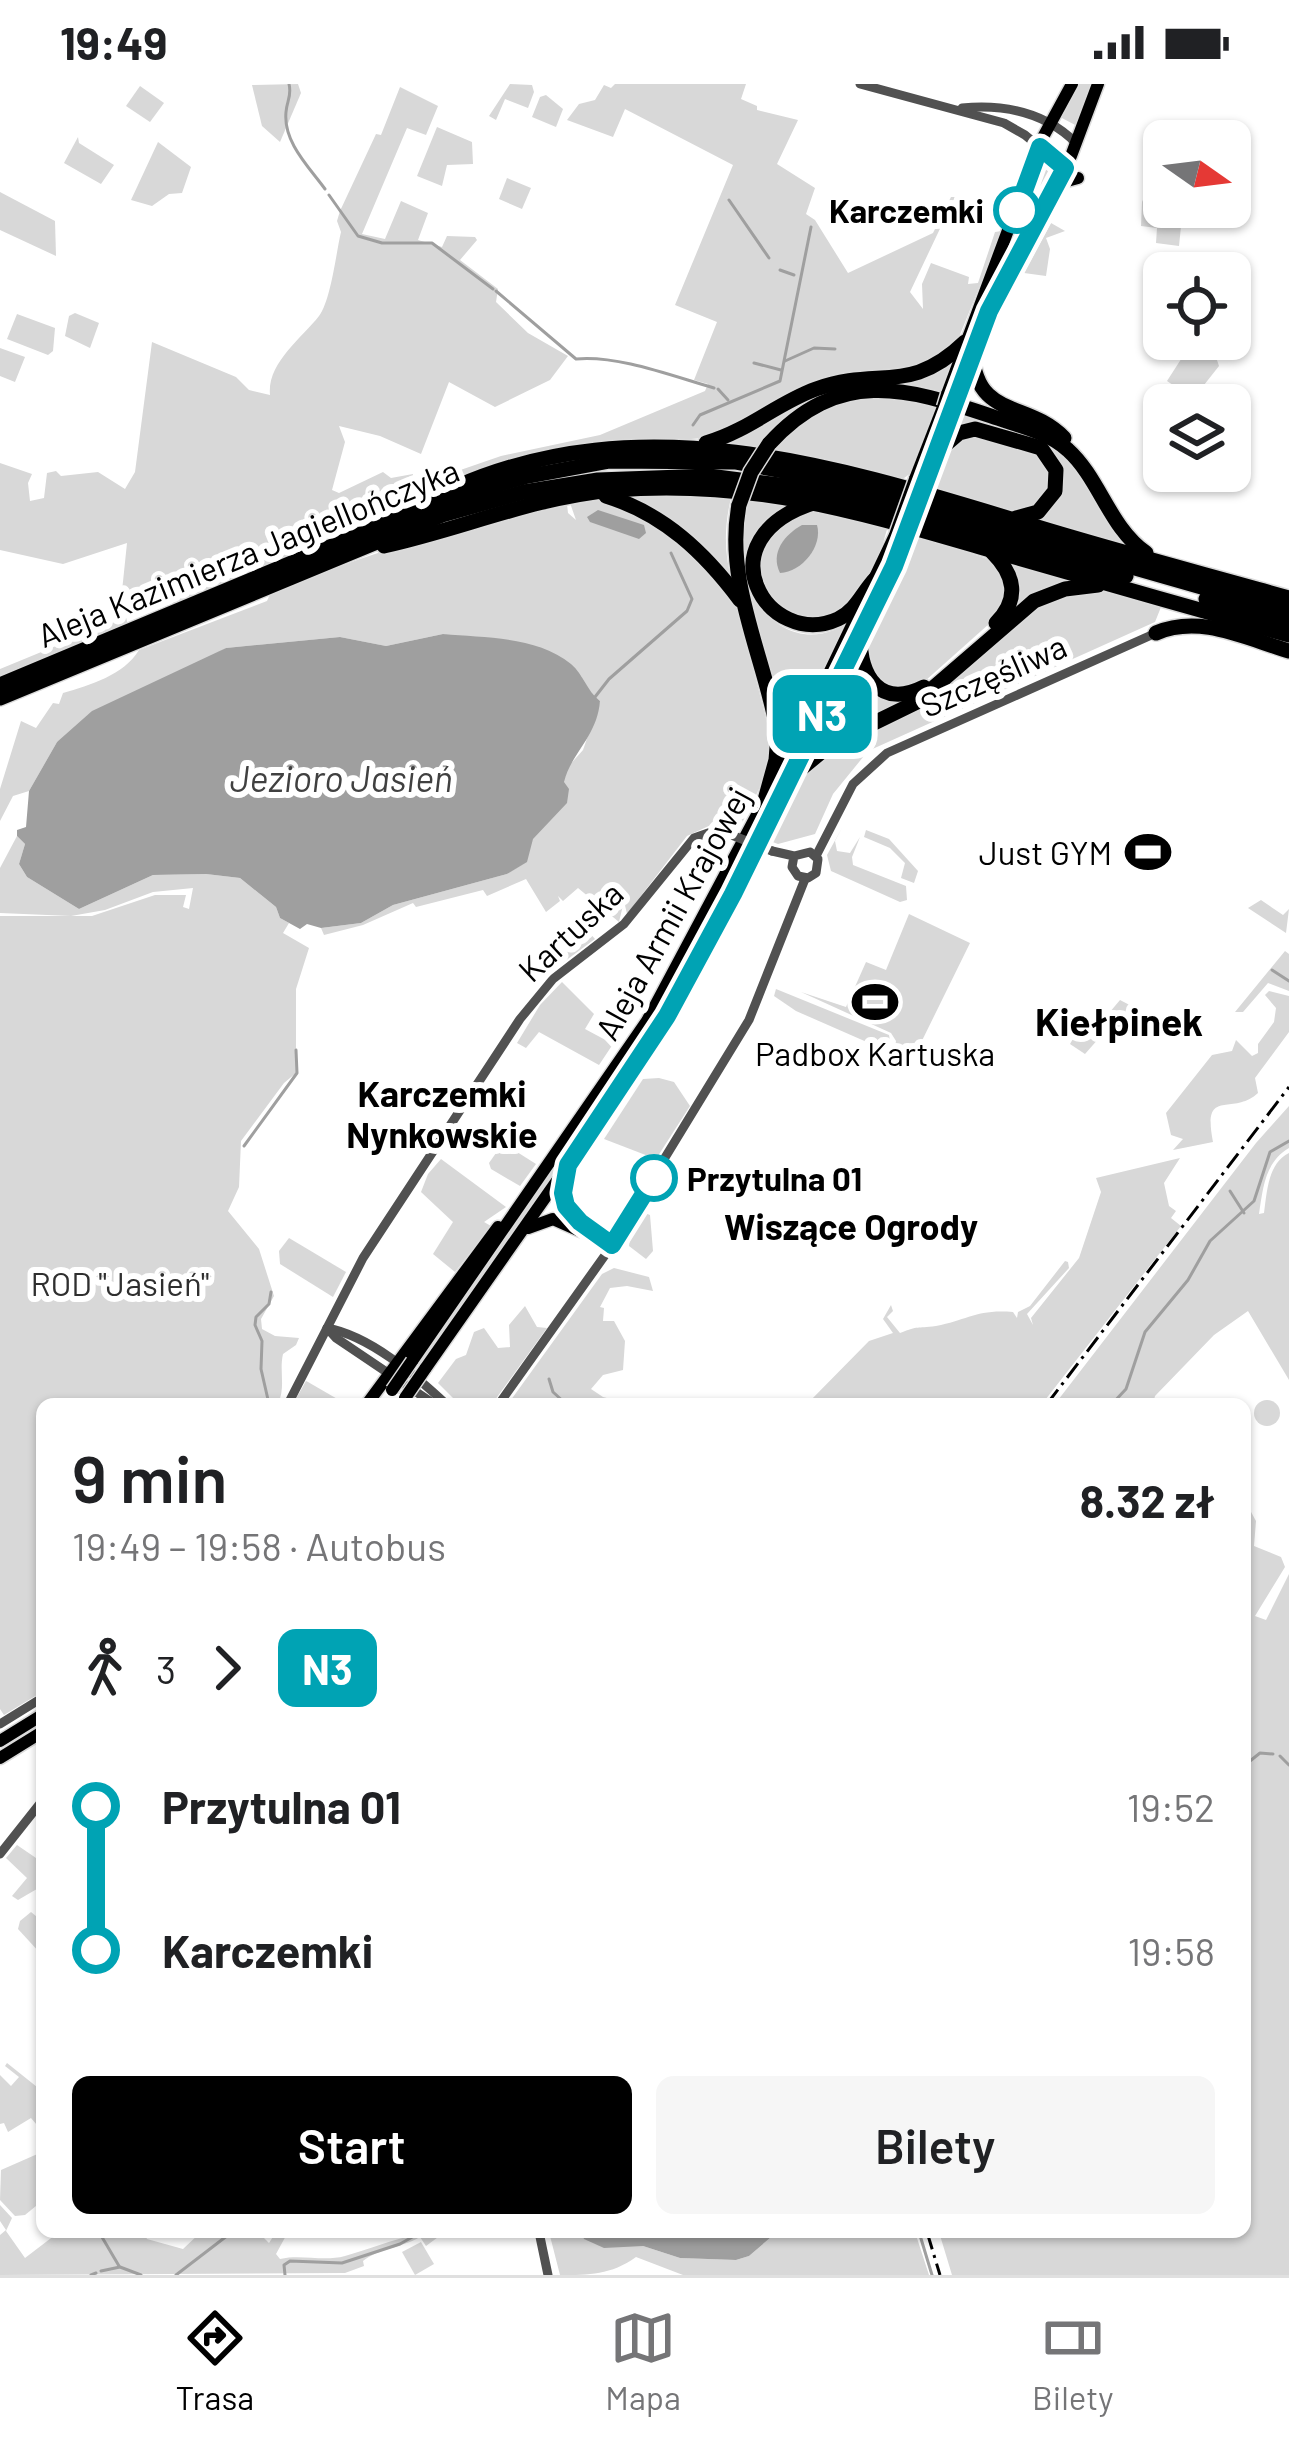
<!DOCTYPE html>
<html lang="pl">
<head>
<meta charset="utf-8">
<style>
	body { margin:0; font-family:Barlow,sans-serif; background:#f6f6f6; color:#202124; height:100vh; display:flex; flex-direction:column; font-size:45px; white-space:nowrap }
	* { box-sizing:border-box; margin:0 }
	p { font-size:39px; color:#757577 }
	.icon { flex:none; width:66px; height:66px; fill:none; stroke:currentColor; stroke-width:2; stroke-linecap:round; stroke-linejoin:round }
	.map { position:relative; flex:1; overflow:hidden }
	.details { position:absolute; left:36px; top:1314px; width:1215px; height:840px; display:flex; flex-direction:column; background:#fff; border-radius:18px; box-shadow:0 3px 9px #0004 }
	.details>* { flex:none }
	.badge { padding:0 24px; border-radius:18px; font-size:42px; line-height:78px }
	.needle { width:78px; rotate:104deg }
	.controls { position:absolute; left:1143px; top:36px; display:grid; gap:24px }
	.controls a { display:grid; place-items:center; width:108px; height:108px; border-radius:18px; background:#fff; box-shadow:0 3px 9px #0004; font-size:60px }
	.map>.badge { position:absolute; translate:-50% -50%; box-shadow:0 0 0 6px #fff }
	.legs { display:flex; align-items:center; gap:18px; height:132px; padding:0 36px; font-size:39px }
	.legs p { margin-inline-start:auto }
	.summary { display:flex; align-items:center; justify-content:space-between; height:204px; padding:0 36px }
	h1 { font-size:66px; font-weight:600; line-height:90px }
	.primary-button { display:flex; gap:24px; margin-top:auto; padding:24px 36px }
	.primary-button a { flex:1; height:138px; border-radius:18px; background:#000; color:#fff; font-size:48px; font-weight:600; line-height:138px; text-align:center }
	.primary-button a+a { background:#f6f6f6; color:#202124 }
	ul { padding:0 36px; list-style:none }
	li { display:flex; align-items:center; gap:42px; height:144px; font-size:45px }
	li i { display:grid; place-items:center; width:18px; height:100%; margin:0 15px; background:currentColor }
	li i::after { content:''; width:30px; height:30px; margin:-15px; border:9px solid; border-radius:50%; background:#fff }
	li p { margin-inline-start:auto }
	li:first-child i { background:linear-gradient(#0000 50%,currentColor 0) }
	li:last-child i { background:linear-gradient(currentColor 50%,#0000 0) }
	.status { display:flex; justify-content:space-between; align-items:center; height:84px; padding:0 60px; background:#fff; direction:ltr }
	.status svg { height:33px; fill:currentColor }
	.tabs { display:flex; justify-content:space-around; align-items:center; height:168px; border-top:3px solid #e0e0e0; background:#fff; font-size:33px; color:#757577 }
	.tabs a { display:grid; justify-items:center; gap:6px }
	.tabs .on { color:#000 }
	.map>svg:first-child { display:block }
	.green { fill:#d8d8d8 }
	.water { fill:#9f9f9f }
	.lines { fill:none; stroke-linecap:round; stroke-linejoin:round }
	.stream { stroke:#9f9f9f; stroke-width:3 }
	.primary-casing { stroke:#dbdbdb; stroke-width:15 }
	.motorway-casing { stroke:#dbdbdb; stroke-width:18 }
	.tertiary { stroke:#515151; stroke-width:9 }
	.primary { stroke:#000; stroke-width:12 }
	.motorway { stroke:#000; stroke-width:15 }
	.rail { stroke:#000; stroke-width:3; stroke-dasharray:18 6 3 6; stroke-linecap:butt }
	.primary-bridge-casing { stroke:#dbdbdb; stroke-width:15; stroke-linecap:butt }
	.motorway-bridge-casing { stroke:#dbdbdb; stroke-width:18; stroke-linecap:butt }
	.tertiary-bridge { stroke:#515151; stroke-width:9 }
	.primary-bridge { stroke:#000; stroke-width:12 }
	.motorway-bridge { stroke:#000; stroke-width:15 }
	.line-1-casing { stroke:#fff; stroke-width:27 }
	.line-1 { stroke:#00a3b4; stroke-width:18 }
	.stop-1-dot { fill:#fff; stroke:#00a3b4; stroke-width:6 }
	.labels { text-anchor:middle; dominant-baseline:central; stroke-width:12; stroke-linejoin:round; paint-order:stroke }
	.stop-label { font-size:33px; font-weight:bold; fill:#000; stroke:#fff; text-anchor:end }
	.street-label { font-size:33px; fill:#000; stroke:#fff }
	.poi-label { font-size:33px; fill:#000; stroke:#fff; text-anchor:end }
	.park-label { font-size:33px; fill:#2f2f2f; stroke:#fff }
	.water-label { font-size:36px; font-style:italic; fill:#404040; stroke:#fff }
	.neighbourhood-label { font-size:36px; font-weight:bold; fill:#000; stroke:#fff }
	.quarter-label { font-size:39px; font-weight:bold; fill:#000; stroke:#fff }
</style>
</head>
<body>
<div class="status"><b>19:49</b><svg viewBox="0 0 49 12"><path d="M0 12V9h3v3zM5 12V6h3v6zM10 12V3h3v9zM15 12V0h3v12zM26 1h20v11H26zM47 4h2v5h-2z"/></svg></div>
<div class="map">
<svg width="1289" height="2191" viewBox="0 0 1289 2191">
	<rect width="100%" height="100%" fill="#fff"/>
	<g class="green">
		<path d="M298 0 301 9 280 58 262 42 252 1Z"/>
		<path d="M510 0 532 1 534 8 528 24 505 15 496 36 489 32Z"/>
		<path d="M615 0H746L741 15 757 22V26L798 36 777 80 815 104 806 130 815 136 848 189 933 149 951 113H955L910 208 923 225 922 200 931 179 969 193 968 200 978 199 995 148 1002 147 957 258 936 280 786 315 704 354 574 364 500 379 176 521 164 510 130 522 125 529 128 541 0 592V585L119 536 127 459 63 480 0 466V379L32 390 28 399 30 417 44 414 47 389 56 387 61 392 98 388 125 405 135 388 152 258 236 293 249 306 270 311C267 279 301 255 319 232 331 216 336 169 341 148L337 137 340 127 376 50 381 51 400 3 438 22 426 51 407 44 362 150 385 155 401 117 428 129 418 156 442 163 447 152 475 153 477 156 460 176 498 205 496 218 528 249 568 272 550 296 495 323 449 298 421 370 380 352 339 342 345 358 332 406 339 409 383 388 391 394 413 390 412 400 417 401 501 372 600 351 705 307 708 300 694 296 717 238 675 221 733 81 625 25 613 53 567 36 579 20 595 16 604 1 611 4Z"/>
		<path d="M1078 0H1095L1079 43 1060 33Z"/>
		<path d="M140 2 164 19 150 38 126 22Z"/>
		<path d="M546 11 563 25 556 43 532 33 540 13Z"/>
		<path d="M437 43 472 58 473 80 447 81 442 102 417 92Z"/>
		<path d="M78 53 79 59 114 81 101 100 64 79Z"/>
		<path d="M158 58 191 83 182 109 169 110 152 122 131 116Z"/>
		<path d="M1041 68 1060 82 981 229Z"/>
		<path d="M1164 69V110L1145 118 1160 120 1164 114V123H1183L1179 162 1156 159 1157 144 1141 142 1142 118Z"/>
		<path d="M507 94 531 104 522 125 499 115Z"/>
		<path d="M0 108 55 137 56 172 0 146Z"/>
		<path d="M1051 139 1065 147 1046 154 1050 165 1046 192 1024 189Z"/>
		<path d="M75 229 99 239 90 264 65 252 69 232Z"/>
		<path d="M17 230 55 244 53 267 48 271 7 255Z"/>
		<path d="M0 264 25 273 15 298 0 292Z"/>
		<path d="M1185 269 1216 273 1219 282 1189 320 1184 317 1188 311 1167 297Z"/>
		<path d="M956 273 943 309 905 301 863 302 760 364 714 360 802 314Z"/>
		<path d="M881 309 939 319 911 389 900 397 774 366C803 329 838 319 881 309Z"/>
		<path d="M959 326C992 338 1037 346 1063 369 1093 397 1102 440 1133 467L1025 436 1040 431 1056 376 990 343 947 353Z"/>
		<path d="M983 350C1019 363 1043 361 1052 402L1031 426 1007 427 935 406C942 376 949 353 983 350Z"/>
		<path d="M674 407 731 414C724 443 724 469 732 498L616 411Z"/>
		<path d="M747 413 798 420C787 425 774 430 765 439 721 486 771 571 834 546 841 543 850 534 856 529L782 674C764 592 730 495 747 413Z"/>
		<path d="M598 415 618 418 696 469 736 518 771 654C771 689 754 714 739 745L713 740 687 752 627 830 624 817 619 838 578 804 563 817 558 812 560 817 546 828 526 795 487 812 483 806 416 823 413 819 363 841 324 851 321 844 361 839 393 821 507 790 526 778 532 755 567 684 583 666 600 617 586 606 581 592 443 550 386 562 340 553 226 564 57 658 29 707 13 712 0 737V705L21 637 36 644 53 619 59 620 63 609C90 601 124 591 139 566L267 517 270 510C366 469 464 440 567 420L568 429 576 436 570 419Z"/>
		<path d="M825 426 888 442C881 466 875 493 858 512 826 551 752 532 760 475 761 466 767 456 770 448L805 427Z"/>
		<path d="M924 453 996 478 1009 500 999 531 925 597 909 604H893L879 597 869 581V557L916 456Z"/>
		<path d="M1006 474 1087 497 1009 533C1021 507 1023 498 1006 474Z"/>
		<path d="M1095 505 1161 523 1155 538 868 667 833 710 815 750 778 760 770 757 802 694 820 676 1033 525 1060 512Z"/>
		<path d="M855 575C859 611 886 611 916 615L829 654 811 666Z"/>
		<path d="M825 608 716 836 638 972 422 1283 416 1279 668 911Z"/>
		<path d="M843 742 835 757 837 767 850 769 860 753 852 773 853 781 906 802 907 816 900 818 831 787 827 771Z"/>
		<path d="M866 746 889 755 918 787 914 799 901 794 905 779 890 764 864 753Z"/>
		<path d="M17 752 25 760 19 780 27 793 79 825 153 791 206 790 240 794 276 823 280 834 289 839 283 849 309 864 296 905V989L284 999 241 1057 239 1103 228 1127 259 1165 274 1212 261 1235 262 1245 275 1252 299 1254 296 1261 283 1270C279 1288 286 1302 278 1320H42V1596L36 1599 42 1608 4 1631 0 1625V832H92L155 811H186L183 823 189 825 193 804 153 808 105 826 71 832 0 829V784Z"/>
		<path d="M1261 816 1283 831 1289 825 1286 849 1248 824Z"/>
		<path d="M909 830 970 859 912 977 894 970 896 957 891 949 801 908 846 923 866 878 886 886Z"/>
		<path d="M587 846 595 855 561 880 549 859 560 852 565 860 571 856 574 860Z"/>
		<path d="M1285 867 1289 870V907L1268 899 1243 928H1235Z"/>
		<path d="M562 898 594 930 585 945 613 960 599 981 539 948 526 964 517 959 540 921Z"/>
		<path d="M776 905 889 951 891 963 885 966 796 927 774 912Z"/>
		<path d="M1269 907 1289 912V948L1255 994 1258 1009C1232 1033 1202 1002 1213 1058L1173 1066 1183 1055 1171 1051 1166 1029 1212 971 1232 967 1236 956 1252 972 1258 969V960L1274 938 1276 924 1265 911Z"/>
		<path d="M1120 916 1143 928 1121 956 1107 945 1085 970 1070 960 1081 941 1091 935 1099 941Z"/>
		<path d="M659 994 674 998 690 1022 656 1075 604 1055 643 995Z"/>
		<path d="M1289 1022V1064C1265 1078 1263 1104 1259 1130L1264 1129C1267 1108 1268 1079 1289 1069V1296L1248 1227 1214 1251 1155 1312 1153 1320H1055L1256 1059Z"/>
		<path d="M503 1059 536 1080 520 1102 491 1085 489 1079Z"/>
		<path d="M1180 1074 1164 1099 1169 1122 1176 1127 1171 1134 1181 1142 1042 1320H807L869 1257 893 1249 883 1235 891 1221 893 1227 887 1233 900 1249C920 1241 915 1245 936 1242 968 1236 976 1225 1013 1228L1017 1234 1018 1228 1030 1222 1065 1177 1068 1178 1069 1184 1027 1230 1033 1241 1031 1234 1079 1174 1101 1108 1096 1094Z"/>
		<path d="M441 1075 506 1123 484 1138 491 1142 455 1188 433 1170 453 1138 421 1108 428 1090Z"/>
		<path d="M642 1128 650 1131 653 1167 646 1175 629 1162 631 1147Z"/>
		<path d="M289 1154 346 1188 333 1213 280 1180 279 1167Z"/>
		<path d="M614 1184 649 1193 653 1207 627 1202 610 1204 600 1223 604 1224 603 1237H614L625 1257 623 1286 603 1291 591 1305 603 1313 630 1320H508L602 1190Z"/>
		<path d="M525 1222 537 1243 547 1244 492 1320H459L438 1299 456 1275 466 1271 474 1248 484 1244 498 1264 510 1263 509 1241Z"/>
		<path d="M306 1297 308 1298 346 1320H293Z"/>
		<circle cx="1267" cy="1329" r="13"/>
		<path d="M1245 1417 1256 1437 1254 1462 1281 1473 1285 1483 1255 1532 1266 1536 1289 1490V2191H952L939 2148H1245Z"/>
		<path d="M17 1761 36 1774 42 1802 18 1816 12 1812 27 1794 6 1774Z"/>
		<path d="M31 1828 42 1837 40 1869 18 1845 20 1837Z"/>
		<path d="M7 1979 42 2007V2047L31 2034 8 2048 4 2039 0 2040V1991L11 2002 19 1993 5 1982Z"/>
		<path d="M42 2068V2117L25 2131 15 2132 0 2116 1 2086Z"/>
		<path d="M0 2121 12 2134 6 2147 25 2174 59 2148H144L147 2155 183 2165 201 2148H258L269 2159 276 2148H288L276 2170 280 2175C302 2170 323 2178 345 2172 381 2162 408 2148 445 2148L426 2162 420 2153C401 2164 379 2164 363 2177L364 2182 345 2189 0 2191V2151L6 2146 0 2137Z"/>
		<path d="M549 2148H581L585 2155 643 2162 680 2174 736 2176 749 2172 777 2148H915L929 2191H683L636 2173C611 2191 589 2191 560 2191Z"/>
		<path d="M421 2158 434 2180 415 2191 402 2168Z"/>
	</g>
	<g class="water">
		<path d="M598 426 644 441 646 449 639 455 590 438 587 433Z"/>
		<path d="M802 441H817C823 462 802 488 780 489 770 469 784 451 802 441Z"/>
		<path d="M443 550C485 554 537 552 571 580 584 591 586 606 600 617 597 653 571 669 564 698L569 705 567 719 533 755 527 778 507 790 393 821 361 839 321 844 307 840 300 845 280 834 276 823 240 794 206 790 153 791 79 825 27 793 19 780 25 760 17 752V746L26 743 29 707 57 658 92 627 226 564 340 553 386 562Z"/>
		<path d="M581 2148H777L749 2172 736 2176 680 2174 643 2162 604 2164 584 2155Z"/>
	</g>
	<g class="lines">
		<g class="stream">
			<path d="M289 0C292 12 287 16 286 28 283 58 309 83 325 105"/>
			<path d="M329 111 358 152 382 159H432L493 205"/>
			<path d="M729 116 769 174"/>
			<path d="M780 186 794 191"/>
			<path d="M496 207 576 275C618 271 672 292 714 304"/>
			<path d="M785 277 814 264 835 265"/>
			<path d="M754 279 781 286"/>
			<path d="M718 305 728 316"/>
			<path d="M693 341 700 331 780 297 811 143"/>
			<path d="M595 613 609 595 687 527 692 515 671 469"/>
			<path d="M1272 886 1289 897"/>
			<path d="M244 1062 297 989 296 966"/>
			<path d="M1230 1107 1244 1129"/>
			<path d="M549 1295 553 1308 565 1319"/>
			<path d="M269 1320 261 1285 262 1257 255 1241 256 1233 269 1220 271 1208"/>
			<path d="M1112 1320 1126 1305 1145 1248 1188 1196 1210 1157 1254 1117 1270 1068 1289 1057"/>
			<path d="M1280 1672 1289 1681"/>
			<path d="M1245 1681 1260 1669 1273 1670"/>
			<path d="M99 2148 119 2182"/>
			<path d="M919 2148 932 2191"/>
			<path d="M101 2187 120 2183 141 2191"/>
			<path d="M91 2191 96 2189"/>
			<path d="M176 2191 232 2148"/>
			<path d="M285 2191 284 2181 290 2177 342 2179 400 2160 421 2148"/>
		</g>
		<g class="primary-casing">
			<g id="primary">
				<path d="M1056 100 1078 94"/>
				<path d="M947 310 1042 55 1072 0"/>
				<path d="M957 313 989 227 1071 72 1098 0"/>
				<path d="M915 395 943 323"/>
				<path d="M927 398 952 326"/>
				<path d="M567 1087C557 1127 583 1140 612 1161"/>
				<path d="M528 1144 553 1135 580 1147"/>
				<path d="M412 1277 647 937 800 650 895 451"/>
				<path d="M425 1285 615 1014 677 914 907 453"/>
				<path d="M367 1320 498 1143"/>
				<path d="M0 1657 42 1631"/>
				<path d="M0 1674 42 1648"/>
			</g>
		</g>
		<g class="motorway-casing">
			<g id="motorway">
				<path d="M972 269C977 336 1027 316 1064 354"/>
				<path d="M706 359C750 346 777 319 816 305 879 282 909 312 965 258"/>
				<path d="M769 360C838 284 905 303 991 332 1016 341 1048 347 1068 366 1100 395 1109 443 1146 469"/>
				<path d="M938 367 959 349 975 345 1041 364 1056 386 1055 407 1038 428 1016 434"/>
				<path d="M456 403C647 319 846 385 1034 442 1119 468 1204 490 1289 514"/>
				<path d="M606 412C664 430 704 468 740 516"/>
				<path d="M816 418C699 454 768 567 838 535 857 526 863 507 876 494"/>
				<path d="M739 421C724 498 765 574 778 650L776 676 765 716"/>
				<path d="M384 462C462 445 533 413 614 406 753 395 859 428 990 466 1090 495 1189 523 1289 551"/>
				<path d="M992 468C1015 491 1020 515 996 539"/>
				<path d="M1206 515 1289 539"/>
				<path d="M1156 549C1200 530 1245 554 1289 567"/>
				<path d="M860 552C860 593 880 625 924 603"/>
				<path d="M0 601 435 419 524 393 610 377 735 378 821 394 1289 528"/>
				<path d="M0 614 442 431 524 408 598 396 709 392 812 405 1126 492"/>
				<path d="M791 693 831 660 917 618 1034 517 1065 505 1098 501"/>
			</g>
		</g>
		<g class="tertiary">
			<path d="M860 0 1004 39 1025 51 1065 84"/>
			<path d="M962 24C1005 20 1045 28 1076 59"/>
			<path d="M772 767 794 772 810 768 818 775 816 789 808 794 798 792 792 783 794 772"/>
			<path d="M816 772 853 700 887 669 1156 549"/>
			<path d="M327 1244C370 1252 415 1291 446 1320"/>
			<path d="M327 1244 336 1254 434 1320"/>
			<path d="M288 1320 363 1174 520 935 553 895 624 840 694 754 711 748 729 750"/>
			<path d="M499 1320 608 1167 749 936 805 795"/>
			<path d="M0 1640 42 1614"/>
			<path d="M0 1770 42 1717"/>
			<path d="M539 2148 548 2191"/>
		</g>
		<use href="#primary" class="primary"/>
		<use href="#motorway" class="motorway"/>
		<g class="rail">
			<path d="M1047 1320 1289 1003"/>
			<path d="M927 2148 940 2191"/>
		</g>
		<g class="primary-bridge-casing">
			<g id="primary-bridge">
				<path d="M943 323 947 310"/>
				<path d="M952 326 957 313"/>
				<path d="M895 451 915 395"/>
				<path d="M907 453 927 398"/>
				<path d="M392 1306 412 1277"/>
				<path d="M405 1314 425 1285"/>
			</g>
		</g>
		<g class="motorway-bridge-casing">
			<path id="motorway-bridge" d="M739 421 751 388 769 360"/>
		</g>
		<path class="tertiary-bridge" d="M729 750 772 767"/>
		<use href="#primary-bridge" class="primary-bridge"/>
		<use href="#motorway-bridge" class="motorway-bridge"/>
	</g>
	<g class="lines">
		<g class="line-1-casing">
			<path id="line-1" d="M654 1094 612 1161 580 1138 566 1122 563 1109 568 1081 667 932 733 810 894 482 989 227 1065 84 1040 63 1017 126"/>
		</g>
		<use href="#line-1" class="line-1"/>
	</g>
	<defs>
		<g id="stadium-bare" transform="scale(3.6)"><path d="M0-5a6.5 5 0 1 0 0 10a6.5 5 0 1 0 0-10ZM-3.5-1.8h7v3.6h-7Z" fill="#000" stroke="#fff" stroke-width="2.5" paint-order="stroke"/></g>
	</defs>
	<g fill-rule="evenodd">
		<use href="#stadium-bare" x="1148" y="768"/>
		<use href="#stadium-bare" x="875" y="918"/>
	</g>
	<g class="stop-1-dot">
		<circle cx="1017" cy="126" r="21"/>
		<circle cx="654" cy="1094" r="21"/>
	</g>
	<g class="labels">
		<g class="stop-label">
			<text x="984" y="126">Karczemki</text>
			<text x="687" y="1094" text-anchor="start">Przytulna 01</text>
		</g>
		<g class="street-label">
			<text transform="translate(248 468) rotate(-22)">Aleja Kazimierza Jagiellończyka</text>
			<text transform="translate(993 591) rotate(-24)">Szczęśliwa</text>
			<text transform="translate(672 829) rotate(-61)">Aleja Armii Krajowej</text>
			<text transform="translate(570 847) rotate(-43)">Kartuska</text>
		</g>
		<g class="poi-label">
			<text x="1112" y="768">Just GYM</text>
			<text x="875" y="969" text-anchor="middle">Padbox Kartuska</text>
		</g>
		<g class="park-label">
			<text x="120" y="1199">ROD "Jasień"</text>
		</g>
		<g class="water-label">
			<text x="341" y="693">Jezioro Jasień</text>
		</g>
		<g class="neighbourhood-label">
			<text x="442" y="1008">Karczemki<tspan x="442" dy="41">Nynkowskie</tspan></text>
			<text x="851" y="1141">Wiszące Ogrody</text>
		</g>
		<g class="quarter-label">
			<text x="1119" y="936">Kiełpinek</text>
		</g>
	</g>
</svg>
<div class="controls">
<a><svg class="needle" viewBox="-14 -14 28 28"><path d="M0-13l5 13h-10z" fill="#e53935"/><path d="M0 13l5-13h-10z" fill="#757577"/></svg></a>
<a><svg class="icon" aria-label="locate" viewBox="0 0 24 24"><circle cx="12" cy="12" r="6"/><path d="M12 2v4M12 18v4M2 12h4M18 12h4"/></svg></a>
<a><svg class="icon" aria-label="layers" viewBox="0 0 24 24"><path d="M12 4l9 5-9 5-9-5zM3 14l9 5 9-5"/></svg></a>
</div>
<b class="badge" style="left:822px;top:630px;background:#00a3b4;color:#fff">N3</b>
<section class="details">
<div class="summary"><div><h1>9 min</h1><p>19:49 – 19:58 · Autobus</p></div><b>8.32 zł</b></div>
<div class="legs"><svg class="icon" aria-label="walk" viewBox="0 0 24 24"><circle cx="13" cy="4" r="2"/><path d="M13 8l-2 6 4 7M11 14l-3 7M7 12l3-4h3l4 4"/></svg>3<svg class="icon" aria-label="forward" viewBox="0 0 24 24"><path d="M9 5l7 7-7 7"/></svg><b class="badge" style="background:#00a3b4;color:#fff">N3</b></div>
<ul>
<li><i style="color:#00a3b4"></i><b>Przytulna 01</b><p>19:52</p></li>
<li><i style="color:#00a3b4"></i><b>Karczemki</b><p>19:58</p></li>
</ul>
<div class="primary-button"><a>Start</a><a>Bilety</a></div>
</section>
</div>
<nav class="tabs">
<a class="on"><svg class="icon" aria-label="directions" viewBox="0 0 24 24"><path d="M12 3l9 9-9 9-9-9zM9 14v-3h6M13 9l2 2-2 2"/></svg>Trasa</a>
<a><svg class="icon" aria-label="map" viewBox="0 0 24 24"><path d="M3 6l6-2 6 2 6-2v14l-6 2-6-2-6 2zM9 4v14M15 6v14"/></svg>Mapa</a>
<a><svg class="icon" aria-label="tickets" viewBox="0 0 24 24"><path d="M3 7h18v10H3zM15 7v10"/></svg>Bilety</a>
</nav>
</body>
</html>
